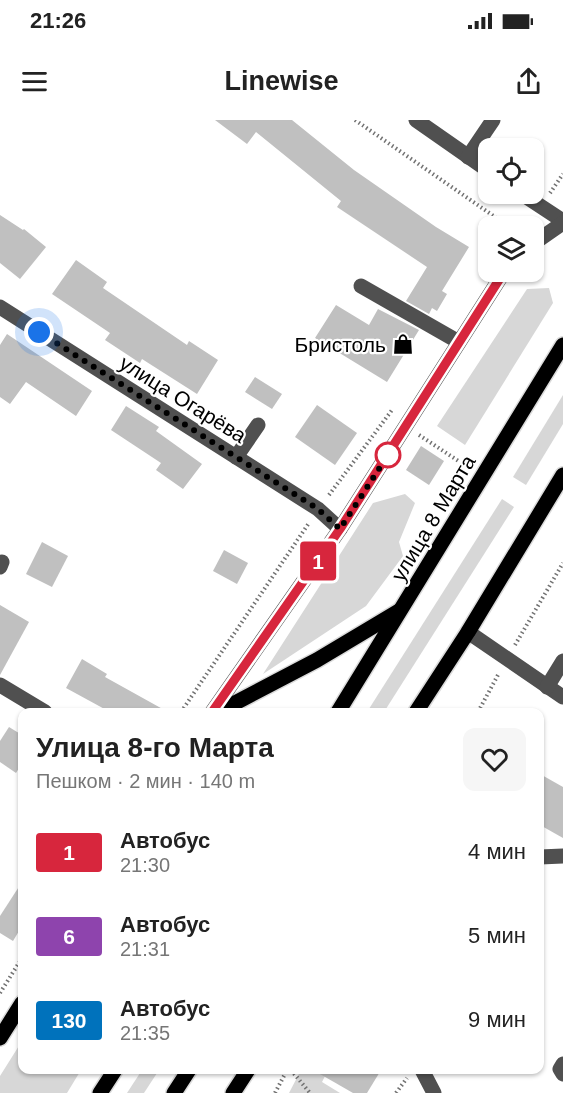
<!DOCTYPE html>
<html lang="ru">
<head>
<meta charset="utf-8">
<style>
	body { margin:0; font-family:Arial,sans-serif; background:#f6f6f6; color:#222; height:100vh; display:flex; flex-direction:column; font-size:22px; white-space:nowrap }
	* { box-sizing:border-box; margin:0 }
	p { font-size:20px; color:#767676 }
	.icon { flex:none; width:33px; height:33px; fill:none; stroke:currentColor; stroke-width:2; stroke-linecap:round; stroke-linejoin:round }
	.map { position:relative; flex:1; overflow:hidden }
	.panel { position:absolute; left:18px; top:588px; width:526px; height:366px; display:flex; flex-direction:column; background:#fff; border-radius:12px; box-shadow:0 2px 4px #0004 }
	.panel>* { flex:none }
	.badge { padding:0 12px; border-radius:4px; font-size:21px; line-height:39px }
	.tools { position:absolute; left:478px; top:18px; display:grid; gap:12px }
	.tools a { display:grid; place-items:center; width:66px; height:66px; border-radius:12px; background:#fff; box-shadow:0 2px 4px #0004; font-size:30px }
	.you { position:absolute; width:30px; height:30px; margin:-15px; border:4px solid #fff; border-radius:50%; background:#1a73e8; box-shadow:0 0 0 9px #1a73e833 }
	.map>.badge { position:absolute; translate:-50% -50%; box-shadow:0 0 0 3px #fff }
	.round { display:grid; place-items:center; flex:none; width:63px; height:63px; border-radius:12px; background:#f6f6f6 }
	.summary { display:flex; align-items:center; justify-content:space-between; height:102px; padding:0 18px }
	h1 { font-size:28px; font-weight:700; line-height:45px }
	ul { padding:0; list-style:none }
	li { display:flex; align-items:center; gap:18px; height:84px; padding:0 18px }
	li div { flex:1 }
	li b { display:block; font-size:22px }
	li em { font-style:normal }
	li .badge { min-width:66px; font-weight:700; text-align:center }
	.status { display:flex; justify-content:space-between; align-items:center; height:42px; padding:0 30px; background:#fff; direction:ltr }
	.status svg { height:16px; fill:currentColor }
	header { display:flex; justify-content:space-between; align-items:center; height:78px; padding:0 18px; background:#fff; font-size:27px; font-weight:700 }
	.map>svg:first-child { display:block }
	.green { fill:#d7d7d7 }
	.building { fill:#c0c0c0 }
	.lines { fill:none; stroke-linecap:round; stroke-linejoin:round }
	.major-casing { stroke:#dbdbdb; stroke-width:18 }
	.path { stroke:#727272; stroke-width:4; stroke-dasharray:1.5 3; stroke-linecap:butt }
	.minor { stroke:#505050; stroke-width:15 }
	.major { stroke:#000; stroke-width:15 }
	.line-casing { stroke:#fff; stroke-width:14 }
	.line { stroke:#d7263d; stroke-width:9 }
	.walk { stroke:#000; stroke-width:6; stroke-dasharray:0 10.8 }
	.stop-dot { fill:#fff; stroke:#d7263d; stroke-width:3 }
	.labels { text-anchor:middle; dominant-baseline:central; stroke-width:4.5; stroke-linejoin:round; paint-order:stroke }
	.poi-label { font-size:21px; fill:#000; stroke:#fff; text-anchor:end }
	.street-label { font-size:21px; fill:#000; stroke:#fff }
</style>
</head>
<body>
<div class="status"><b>21:26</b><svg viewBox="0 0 49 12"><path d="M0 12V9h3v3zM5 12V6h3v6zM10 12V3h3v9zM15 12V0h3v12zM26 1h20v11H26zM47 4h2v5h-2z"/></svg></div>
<header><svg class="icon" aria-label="menu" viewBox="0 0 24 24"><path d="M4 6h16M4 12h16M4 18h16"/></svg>Linewise<svg class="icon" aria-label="share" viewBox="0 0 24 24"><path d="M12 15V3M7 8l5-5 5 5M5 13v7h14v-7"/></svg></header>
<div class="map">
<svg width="563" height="973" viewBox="0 0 563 973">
	<rect width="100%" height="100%" fill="#fff"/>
	<g class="green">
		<path d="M549 168 553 183 465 325 437 306 527 169Z"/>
		<path d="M563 275V304L526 365 513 357Z"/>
		<path d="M405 374 415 383 399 422 403 436 366 486 263 554 373 383Z"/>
		<path d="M502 379 514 387 384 592H367Z"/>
		<path d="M22 921V950H81L67 973H0V956Z"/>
		<path d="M142 950H159L144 973H127Z"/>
		<path d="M301 950H328L322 962 340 973H289Z"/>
	</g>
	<g class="building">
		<path d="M215 0H292L354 50 436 107 469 127 442 171 447 174 437 191 432 188 429 194 406 181 427 147 337 87 341 81 256 12 247 24Z"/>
		<path d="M0 95 23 110 24 109 46 127 20 159 0 143Z"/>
		<path d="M76 140 107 162 103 168 187 225 189 221 218 240 197 274 142 239 140 243 105 220 110 213 52 174Z"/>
		<path d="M336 185 369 205 378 189 419 210 387 262 315 218Z"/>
		<path d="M7 214 92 271 76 296 26 262 10 284 0 277V225Z"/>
		<path d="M255 257 282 274 272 289 245 272Z"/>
		<path d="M317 285 357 313 335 345 295 317Z"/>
		<path d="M126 286 159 307 156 311 202 344 183 369 156 350 161 343 111 310Z"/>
		<path d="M421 326 444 341 429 365 406 350Z"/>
		<path d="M42 422 68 436 52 467 26 454Z"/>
		<path d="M224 430 248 443 237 464 213 451Z"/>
		<path d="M0 485 29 502 0 555Z"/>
		<path d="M82 539 107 554 105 557 168 592H110L66 568Z"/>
		<path d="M9 607 22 615V643L16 653 0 642V621Z"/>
		<path d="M540 654 563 667V718L540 705Z"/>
		<path d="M22 762V806L13 821 0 813V796Z"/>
		<path d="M313 950H381L367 973H353Z"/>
	</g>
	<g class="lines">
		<g class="major-casing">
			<g id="major">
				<path d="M218 592 317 540 399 491"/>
				<path d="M338 592 563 225"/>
				<path d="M416 592 468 512 563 355"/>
				<path d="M0 918 22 883"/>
				<path d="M100 973 115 950"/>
				<path d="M174 973 189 950"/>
				<path d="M233 973 248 950"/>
			</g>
		</g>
		<g class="path">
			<path d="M355 0 508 106"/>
			<path d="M550 73 563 54"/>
			<path d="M419 315 460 342"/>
			<path d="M329 375 392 290"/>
			<path d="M515 525 563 443"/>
			<path d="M181 592 309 403"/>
			<path d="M478 592 499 553"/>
			<path d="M0 873 22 838"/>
			<path d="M291 950 310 973"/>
			<path d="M275 973 287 950"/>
			<path d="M396 973 407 958"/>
		</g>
		<g class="minor">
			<path d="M416 0 489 51"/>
			<path d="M468 37 493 0"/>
			<path d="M522 74 563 101"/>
			<path d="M534 123 563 103"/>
			<path d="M361 166 459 222"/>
			<path d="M0 187 318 389 340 409"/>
			<path d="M236 337 258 305"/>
			<path d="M0 447 2 442"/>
			<path d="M468 512 563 577"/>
			<path d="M0 565 45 592"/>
			<path d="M547 567 563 541"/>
			<path d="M212 592 340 409 504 152"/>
			<path d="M540 737 563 736"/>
			<path d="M563 944 560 949 563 954"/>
			<path d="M422 950 434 973"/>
		</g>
		<use href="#major" class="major"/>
	</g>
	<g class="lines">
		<g class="line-casing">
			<path id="line" d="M212 592 340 409 504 152"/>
		</g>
		<use href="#line" class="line"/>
		<path class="walk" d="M39 212 318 389 340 409 388 335"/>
	</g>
	<defs>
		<g id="shop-bare" transform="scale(1.62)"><path d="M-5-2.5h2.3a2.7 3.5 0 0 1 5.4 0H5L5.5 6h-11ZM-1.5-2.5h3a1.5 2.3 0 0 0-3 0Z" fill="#000" stroke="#fff" stroke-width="2.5" paint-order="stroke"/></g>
	</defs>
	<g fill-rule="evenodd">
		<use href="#shop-bare" x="403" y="224"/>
	</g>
	<circle class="stop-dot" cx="388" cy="335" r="12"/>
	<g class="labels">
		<g class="poi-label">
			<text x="386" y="224">Бристоль</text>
		</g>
		<g class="street-label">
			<text transform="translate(183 279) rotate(32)">улица Огарёва</text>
			<text transform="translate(433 398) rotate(-59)">улица 8 Марта</text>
		</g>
	</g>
</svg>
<div class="tools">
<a><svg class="icon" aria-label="locate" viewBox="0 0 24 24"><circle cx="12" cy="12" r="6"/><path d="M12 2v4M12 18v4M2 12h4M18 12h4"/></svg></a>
<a><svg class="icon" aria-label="layers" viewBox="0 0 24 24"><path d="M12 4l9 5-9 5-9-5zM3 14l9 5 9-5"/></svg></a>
</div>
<div class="you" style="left:39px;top:212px"></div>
<b class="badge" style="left:318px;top:441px;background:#d7263d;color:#fff">1</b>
<section class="panel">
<div class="summary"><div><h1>Улица 8-го Марта</h1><p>Пешком · 2 мин · 140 m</p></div><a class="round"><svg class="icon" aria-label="heart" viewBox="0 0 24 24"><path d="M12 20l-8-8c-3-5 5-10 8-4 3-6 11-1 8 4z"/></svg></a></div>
<ul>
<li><span class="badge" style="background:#d7263d;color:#fff">1</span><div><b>Автобус</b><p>21:30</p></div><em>4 мин</em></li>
<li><span class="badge" style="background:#8e44ad;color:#fff">6</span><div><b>Автобус</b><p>21:31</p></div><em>5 мин</em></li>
<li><span class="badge" style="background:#0072bc;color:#fff">130</span><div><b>Автобус</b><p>21:35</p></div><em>9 мин</em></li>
</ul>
</section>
</div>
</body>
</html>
